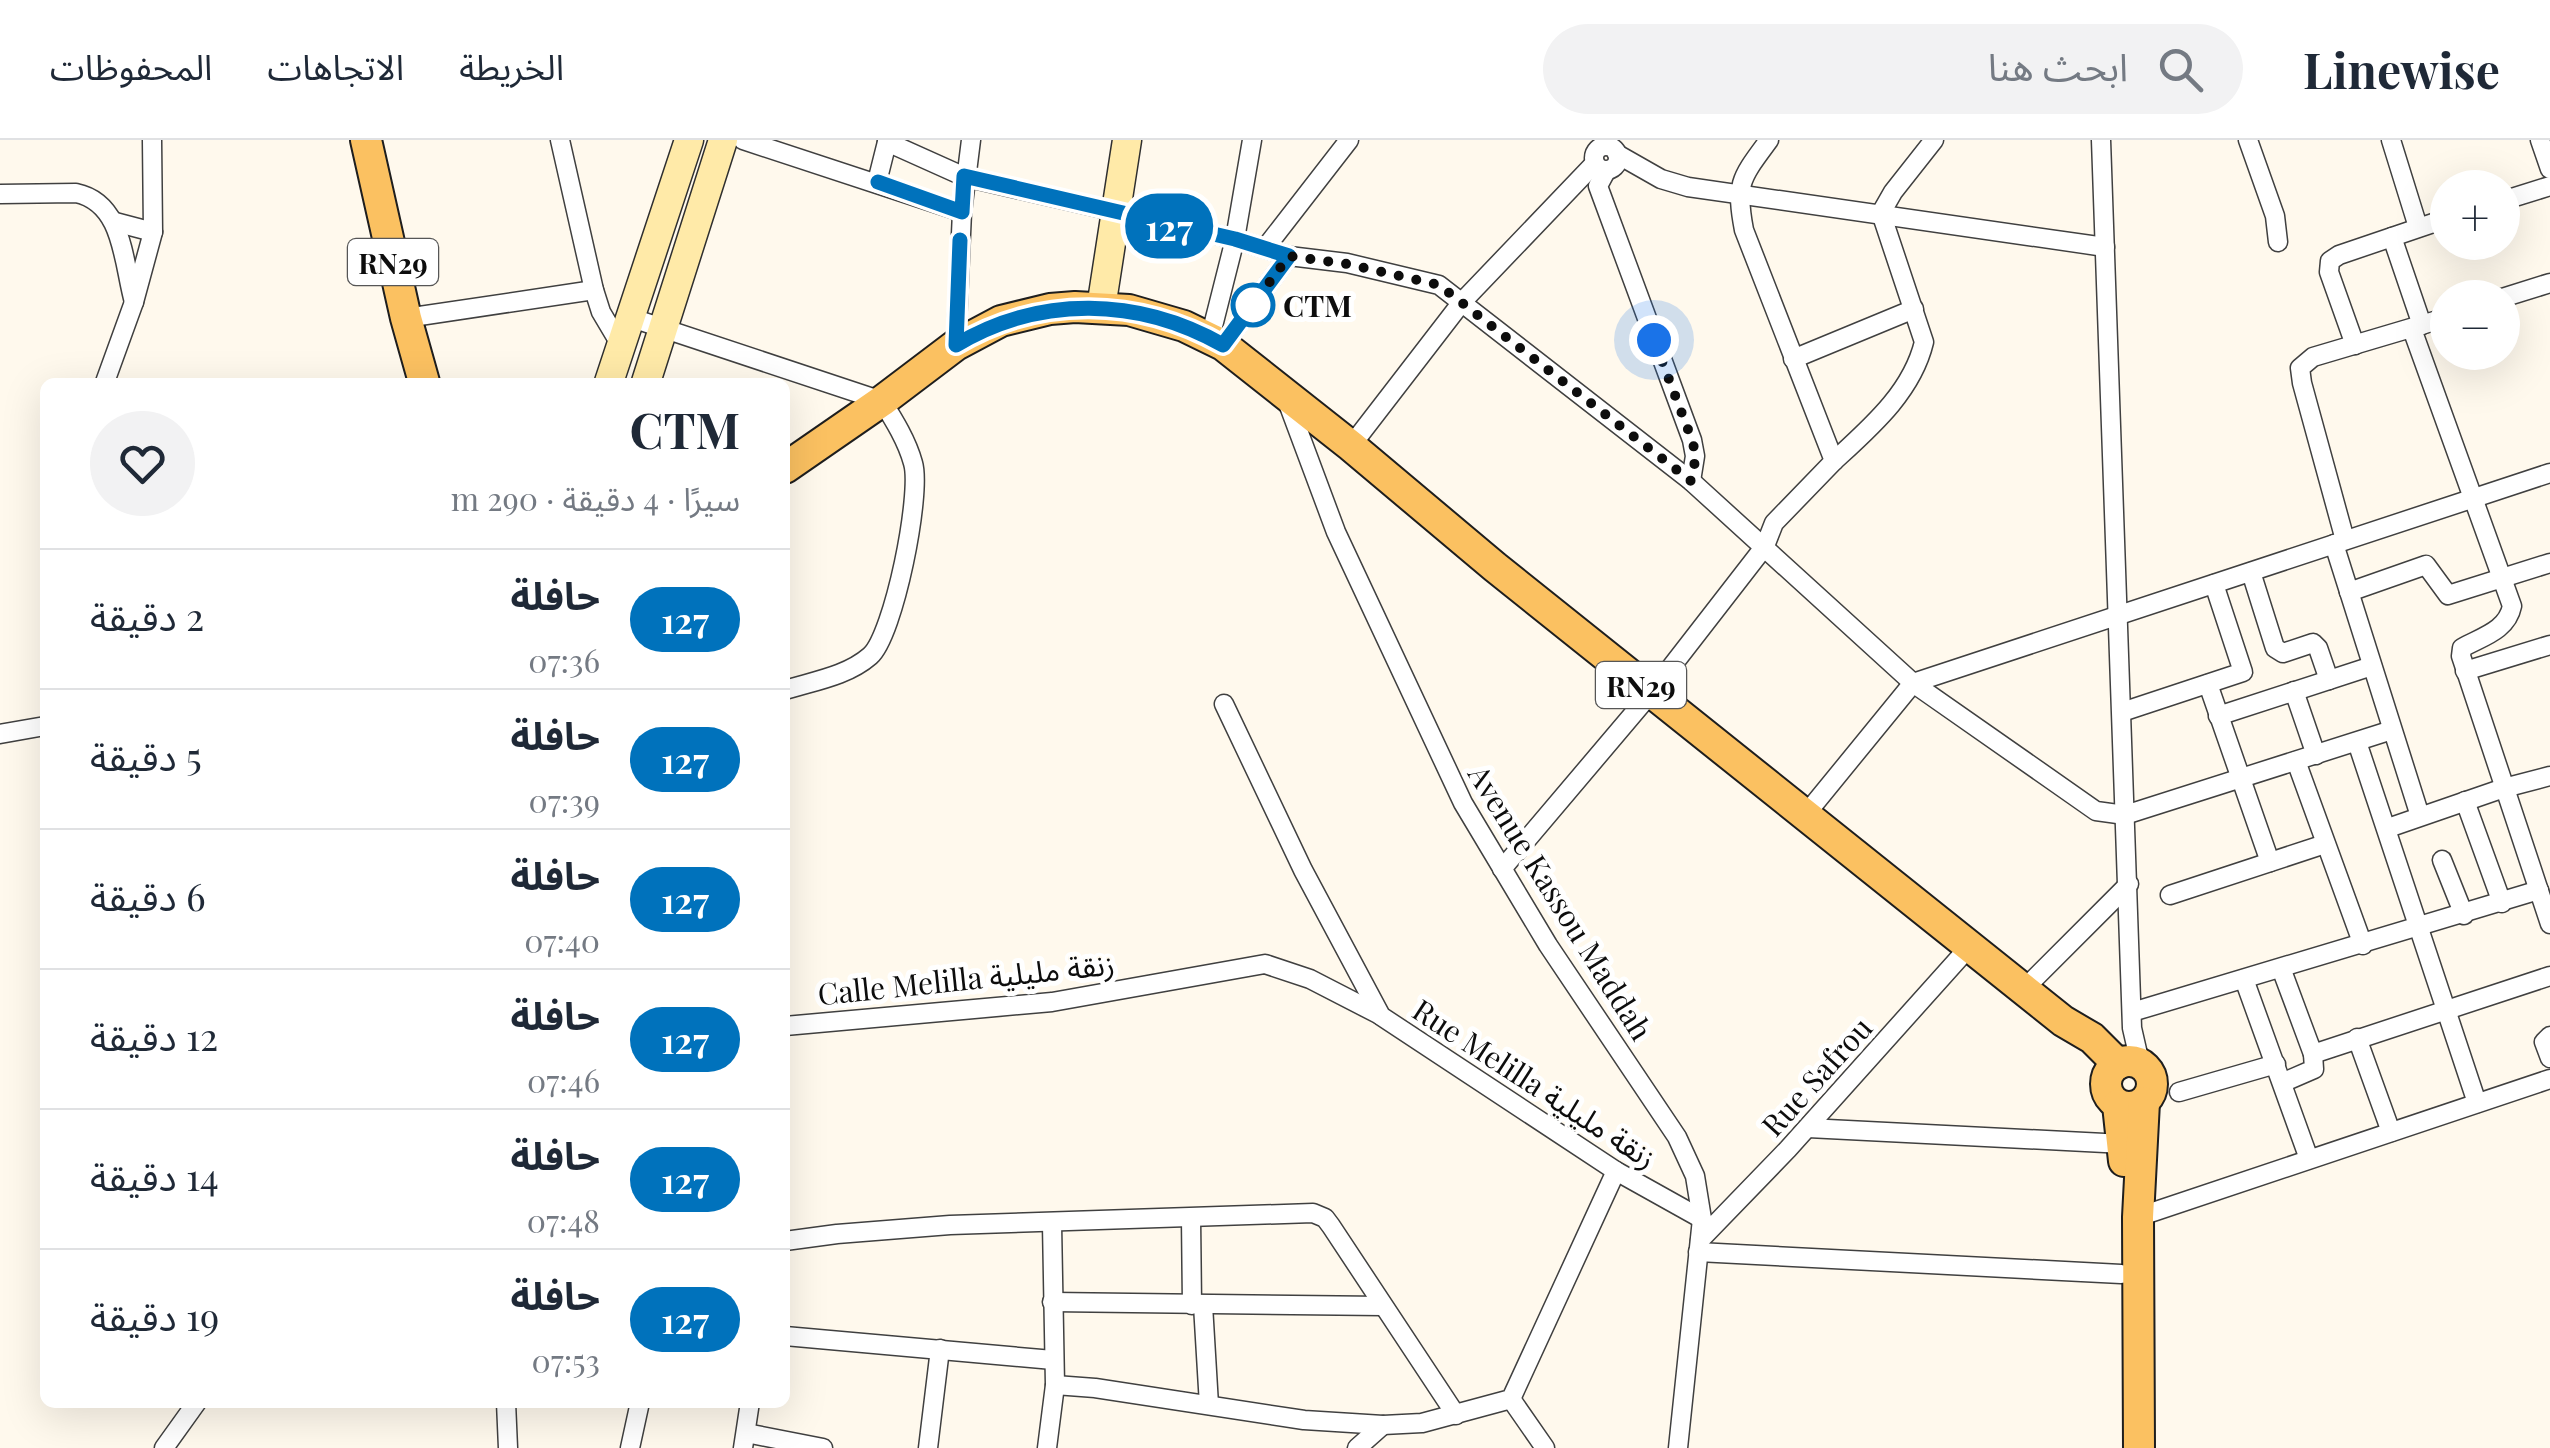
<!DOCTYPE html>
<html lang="ar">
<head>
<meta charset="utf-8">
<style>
	body { margin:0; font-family:"Playfair Display","Noto Sans Arabic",serif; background:#f2f2f3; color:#1f2937; direction:rtl; height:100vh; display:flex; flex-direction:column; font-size:38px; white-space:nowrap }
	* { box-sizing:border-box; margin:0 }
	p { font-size:32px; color:#747a83 }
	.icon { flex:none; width:55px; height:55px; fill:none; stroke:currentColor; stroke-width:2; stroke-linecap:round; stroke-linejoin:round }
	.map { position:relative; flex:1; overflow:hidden; direction:ltr }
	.drawer { position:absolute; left:40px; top:238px; width:750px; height:1030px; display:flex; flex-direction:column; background:#fff; border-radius:15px; box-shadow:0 10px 40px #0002; direction:rtl }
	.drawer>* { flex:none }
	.badge { padding:0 20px; border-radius:32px; font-size:35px; line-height:65px }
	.buttons { position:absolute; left:2430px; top:30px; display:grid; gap:20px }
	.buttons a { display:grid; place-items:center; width:90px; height:90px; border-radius:50%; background:#fff; box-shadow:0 10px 40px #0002; font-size:50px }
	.you { position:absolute; width:50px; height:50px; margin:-25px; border:8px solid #fff; border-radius:50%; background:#1a73e8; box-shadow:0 0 0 15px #1a73e833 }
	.map>.badge { position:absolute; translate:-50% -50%; box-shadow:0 0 0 5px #fff }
	.round { display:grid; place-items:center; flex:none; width:105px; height:105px; border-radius:52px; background:#f2f2f3 }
	.overview { display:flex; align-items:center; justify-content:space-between; height:170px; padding:0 50px }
	h1 { font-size:48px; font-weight:700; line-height:75px }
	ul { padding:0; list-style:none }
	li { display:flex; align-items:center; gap:30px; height:140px; padding:0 50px; border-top:2px solid #e0e1e3 }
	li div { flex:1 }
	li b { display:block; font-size:38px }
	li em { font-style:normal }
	li .badge { min-width:110px; font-weight:700; text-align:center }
	header { display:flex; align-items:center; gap:60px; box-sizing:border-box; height:140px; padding:0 50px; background:#fff; border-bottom:2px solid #e0e1e3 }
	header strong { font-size:48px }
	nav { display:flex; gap:55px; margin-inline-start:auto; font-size:35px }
	.search { width:700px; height:90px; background:#f2f2f3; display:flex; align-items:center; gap:25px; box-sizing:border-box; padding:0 35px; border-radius:55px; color:#747a83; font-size:38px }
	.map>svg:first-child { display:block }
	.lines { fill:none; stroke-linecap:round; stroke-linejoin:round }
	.street-casing { stroke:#404040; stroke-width:21 }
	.secondary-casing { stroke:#2f2f2f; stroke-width:31 }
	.primary-casing { stroke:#1e1e1e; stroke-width:34 }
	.street { stroke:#fff; stroke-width:18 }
	.secondary { stroke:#ffeaa8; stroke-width:28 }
	.primary { stroke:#fbc161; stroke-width:30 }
	.line-casing { stroke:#fff; stroke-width:22 }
	.line { stroke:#0072bc; stroke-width:15 }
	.walk { stroke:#0d0d0d; stroke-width:10; stroke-dasharray:0 18 }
	.stop-dot { fill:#fff; stroke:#0072bc; stroke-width:5 }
	.labels { text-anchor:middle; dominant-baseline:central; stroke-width:10; stroke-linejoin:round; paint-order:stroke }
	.shield { fill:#fff; stroke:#565656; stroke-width:2.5 }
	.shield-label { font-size:28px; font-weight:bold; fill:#0d0d0d }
	.stop-label { font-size:30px; font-weight:bold; fill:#0d0d0d; stroke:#fff; text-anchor:start }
	.street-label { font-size:30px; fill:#0d0d0d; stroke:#fff }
</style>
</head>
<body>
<header>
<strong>Linewise</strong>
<div class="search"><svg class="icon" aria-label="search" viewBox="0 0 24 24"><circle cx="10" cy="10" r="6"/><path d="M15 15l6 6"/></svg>ابحث هنا</div>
<nav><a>الخريطة</a><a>الاتجاهات</a><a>المحفوظات</a></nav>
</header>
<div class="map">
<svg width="2550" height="1308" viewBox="0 0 2550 1308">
	<rect width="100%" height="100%" fill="#fff9ed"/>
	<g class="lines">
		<g class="street-casing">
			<g id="street">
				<path d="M560 0 594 150 601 172 620 204"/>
				<path d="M743 0 962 72"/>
				<path d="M2101 0 2132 888 2140 923"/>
				<path d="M2248 0 2275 76 2278 102"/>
				<path d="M2391 0 2418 87"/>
				<path d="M2540 0 2550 29"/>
				<path d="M887 2 965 37 1235 99 1289 116 1347 123 1439 145 1691 341 1913 543 2096 671 2125 675 2392 590"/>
				<circle cx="1606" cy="18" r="12"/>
				<path d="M1617 14 1661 39 1688 47 2105 107"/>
				<path d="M1606 31 1598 46 1692 300 1695 316 1691 341"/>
				<path d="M877 42 887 2"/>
				<path d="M0 54 76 53C124 63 123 123 134 162"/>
				<path d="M2502 61 2550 46"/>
				<path d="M115 82 153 92"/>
				<path d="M2392 97 2422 185"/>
				<path d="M1266 107 1349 0"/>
				<path d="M2502 158 2550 143"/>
				<path d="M629 177 882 261C894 280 907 301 913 323 922 353 894 495 870 516 847 536 814 541 785 550"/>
				<path d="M406 178 594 150"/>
				<path d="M2412 189 2512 466C2507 491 2481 497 2462 508L2461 516 2550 784"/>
				<path d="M1210 198 1235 99 1252 0"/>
				<path d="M956 205 962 72 971 0"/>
				<path d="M1223 205 1289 116"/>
				<path d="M2355 205 2329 132 2330 121 2339 115 2448 78"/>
				<path d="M1793 219 1914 169"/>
				<path d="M105 242 134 162 153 92 152 0"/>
				<path d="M1286 258 1336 392 1463 663 1548 805 1677 997 1695 1036 1702 1079 1678 1308"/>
				<path d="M1351 306 1462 162 1595 23"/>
				<path d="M1834 321C1871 287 1912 252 1924 202L1881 73 1893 52 1934 0"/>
				<path d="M2345 400 2302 243 2300 228 2313 217 2448 177"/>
				<path d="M2334 404 2420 676"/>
				<path d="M2251 432 2275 508 2283 513 2313 503 2318 508 2329 540"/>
				<path d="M2349 452 2426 425 2448 455 2550 423"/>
				<path d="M2465 531 2550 505"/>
				<path d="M2208 544 2270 722"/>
				<path d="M2294 551 2316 615"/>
				<path d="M1224 564 1303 730 1381 876 1616 1031 1702 1079"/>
				<path d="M2122 572 2243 532 2214 444"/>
				<path d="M2218 576 2372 526"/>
				<path d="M0 594 45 586"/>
				<path d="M2357 602 2477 963"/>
				<path d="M2296 621 2363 805"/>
				<path d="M2465 661 2502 763"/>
				<path d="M1806 674 1913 543 2550 333"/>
				<path d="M2388 688 2504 648 2550 636"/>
				<path d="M2442 720 2464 775"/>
				<path d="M1502 729 1651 553 1765 406 1774 383 1834 321 1744 90C1735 43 1741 38 1769 0"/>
				<path d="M2170 755 2325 704"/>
				<path d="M2281 828 2313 914 2550 836"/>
				<path d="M2244 839 2309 1019"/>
				<path d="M2024 849 2129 744"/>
				<path d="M2132 872 2539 750"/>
				<path d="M785 886 1052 862 1265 824 1310 839 1380 875"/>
				<path d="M2550 896 2544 902 2550 918"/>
				<path d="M2357 898 2391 992"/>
				<path d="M2284 942 2314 929 2313 914"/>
				<path d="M2179 952 2276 924"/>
				<path d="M1808 988 2124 1004"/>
				<path d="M2138 1077 2550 939"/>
				<path d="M1191 1078 1192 1165"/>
				<path d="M1700 1100 1788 1009 1970 806"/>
				<path d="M785 1101 837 1094 950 1085 1313 1073 1325 1078 1331 1086 1456 1275"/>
				<path d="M1698 1112 2121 1134"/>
				<path d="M1052 1162 1383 1166"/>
				<path d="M1203 1165 1209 1265"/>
				<path d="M785 1196 1053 1220"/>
				<path d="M1055 1245 1095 1248 1304 1280 1383 1285 1422 1283 1511 1259 1616 1031"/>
				<path d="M1511 1259 1545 1308"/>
				<path d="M506 1262 508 1308"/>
				<path d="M746 1293 823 1308"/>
				<path d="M164 1308 197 1262"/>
				<path d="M630 1308 640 1262"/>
				<path d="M743 1308 750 1262"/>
				<path d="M928 1308 940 1209"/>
				<path d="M1047 1308 1055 1245 1052 1084"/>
				<path d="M1357 1308 1383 1285"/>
			</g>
		</g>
		<g class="secondary-casing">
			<g id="secondary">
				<path d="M1101 168 1127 0"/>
				<path d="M609 242 689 0"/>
				<path d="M646 242 723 0"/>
			</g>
		</g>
		<g class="primary-casing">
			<g id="primary">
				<path d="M366 0 406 178 424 242"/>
				<path d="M785 328 882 261 956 205 1001 181 1050 169 1075 167 1129 170 1184 186 1223 205 1351 306 1495 427 2063 881 2092 898 2118 924"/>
				<circle cx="2129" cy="944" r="23"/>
				<path d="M2118 965 2124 1021"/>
				<path d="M2139 1308 2138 1077 2144 962"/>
			</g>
		</g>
		<use href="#street" class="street"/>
		<use href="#secondary" class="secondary"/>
		<use href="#primary" class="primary"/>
	</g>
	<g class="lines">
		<g class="line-casing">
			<path id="line" d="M878 42 962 72 964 36 1235 99 1289 116 1223 205C1138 157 1040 155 956 205L960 100"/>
		</g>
		<use href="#line" class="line"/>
		<path class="walk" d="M1253 165 1245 175 1289 116 1347 124 1439 145 1691 341 1696 316 1692 300 1654 200"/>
	</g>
	<circle class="stop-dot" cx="1253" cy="165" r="20"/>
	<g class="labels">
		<g class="shield">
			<rect x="348" y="99" width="90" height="46" rx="8"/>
			<rect x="1596" y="522" width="90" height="46" rx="8"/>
		</g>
		<g class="shield-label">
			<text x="393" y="122">RN29</text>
			<text x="1641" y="545">RN29</text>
		</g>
		<g class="stop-label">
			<text x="1283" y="165">CTM</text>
		</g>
		<g class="street-label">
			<text transform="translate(1561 762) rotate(58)">Avenue Kassou Maddah</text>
			<text transform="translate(966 838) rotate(-6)">Calle Melilla زنقة مليلية</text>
			<text transform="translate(1816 936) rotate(-48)">Rue Safrou</text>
			<text transform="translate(1535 943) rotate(33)">Rue Melilla زنقة مليلية</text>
		</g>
	</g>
</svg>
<div class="buttons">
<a>+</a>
<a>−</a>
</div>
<div class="you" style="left:1654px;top:200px"></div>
<b class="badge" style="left:1169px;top:86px;background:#0072bc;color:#fff">127</b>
<section class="drawer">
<div class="overview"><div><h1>CTM</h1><p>سيرًا · 4 دقيقة · 290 m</p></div><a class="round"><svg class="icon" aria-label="heart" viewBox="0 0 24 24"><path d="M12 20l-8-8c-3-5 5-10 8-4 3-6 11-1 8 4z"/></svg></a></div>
<ul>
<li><span class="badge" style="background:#0072bc;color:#fff">127</span><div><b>حافلة</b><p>07:36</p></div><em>2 دقيقة</em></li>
<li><span class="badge" style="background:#0072bc;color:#fff">127</span><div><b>حافلة</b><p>07:39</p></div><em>5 دقيقة</em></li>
<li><span class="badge" style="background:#0072bc;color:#fff">127</span><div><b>حافلة</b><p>07:40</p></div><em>6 دقيقة</em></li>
<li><span class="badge" style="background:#0072bc;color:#fff">127</span><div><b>حافلة</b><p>07:46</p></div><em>12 دقيقة</em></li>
<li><span class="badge" style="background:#0072bc;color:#fff">127</span><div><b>حافلة</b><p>07:48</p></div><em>14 دقيقة</em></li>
<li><span class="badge" style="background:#0072bc;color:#fff">127</span><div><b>حافلة</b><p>07:53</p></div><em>19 دقيقة</em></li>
</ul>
</section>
</div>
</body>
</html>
